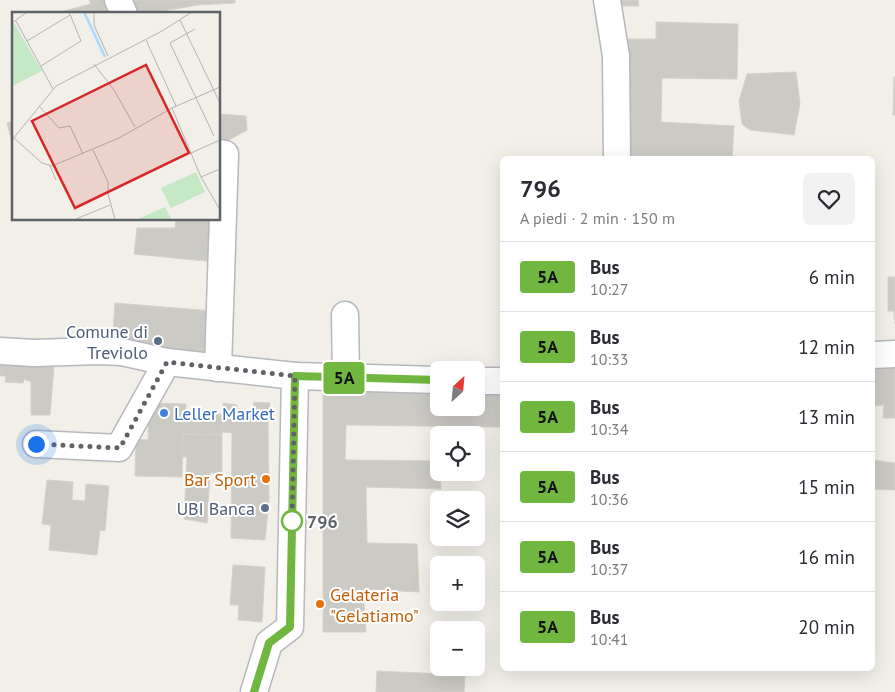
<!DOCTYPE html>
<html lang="it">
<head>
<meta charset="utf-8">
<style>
	body { margin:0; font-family:"PT Sans",sans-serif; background:#f2f2f3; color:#2b2b33; height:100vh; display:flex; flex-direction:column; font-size:19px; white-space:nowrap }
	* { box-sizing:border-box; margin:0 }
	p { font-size:16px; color:#7c7c81 }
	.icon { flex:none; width:28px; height:28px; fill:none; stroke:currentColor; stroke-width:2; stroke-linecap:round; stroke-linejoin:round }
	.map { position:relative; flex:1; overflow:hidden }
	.panel { position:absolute; left:500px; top:156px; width:375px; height:515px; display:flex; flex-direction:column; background:#fff; border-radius:8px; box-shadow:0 5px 20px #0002 }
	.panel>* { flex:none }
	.badge { padding:0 10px; border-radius:4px; font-size:18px; line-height:32px }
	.needle { width:32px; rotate:26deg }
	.controls { position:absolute; left:430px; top:361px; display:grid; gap:10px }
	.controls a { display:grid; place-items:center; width:55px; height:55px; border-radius:8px; background:#fff; box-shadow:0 5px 20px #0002; font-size:25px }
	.you { position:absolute; width:25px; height:25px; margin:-12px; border:4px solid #fff; border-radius:50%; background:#1a73e8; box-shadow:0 0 0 8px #1a73e833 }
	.map>.badge { position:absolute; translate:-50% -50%; box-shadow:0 0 0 2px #fff }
	.round { display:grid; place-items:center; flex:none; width:52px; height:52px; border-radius:8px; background:#f2f2f3 }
	.overview { display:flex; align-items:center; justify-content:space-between; height:85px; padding:0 20px }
	h1 { font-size:24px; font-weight:700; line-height:38px }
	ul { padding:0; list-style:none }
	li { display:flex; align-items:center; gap:15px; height:70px; padding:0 20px; border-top:1px solid #e1e1e2 }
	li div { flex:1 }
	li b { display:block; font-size:19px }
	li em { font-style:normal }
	li .badge { min-width:55px; font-weight:700; text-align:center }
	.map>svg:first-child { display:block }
	.building { fill:#cccac5; stroke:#d6d1c6 }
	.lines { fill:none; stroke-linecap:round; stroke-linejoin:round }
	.minor-casing { stroke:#b5b8bc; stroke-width:29 }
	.minor { stroke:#fff; stroke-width:26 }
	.line-casing { stroke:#fff; stroke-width:11 }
	.line { stroke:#71b73f; stroke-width:8 }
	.walk { stroke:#5f6368; stroke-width:5; stroke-dasharray:0 9 }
	.service-dot { fill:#5c6f8a; stroke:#fff; stroke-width:2 }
	.shop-dot { fill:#3f7fe0; stroke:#fff; stroke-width:2 }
	.food-dot { fill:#e8710a; stroke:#fff; stroke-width:2 }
	.stop-dot { fill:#fff; stroke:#71b73f; stroke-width:2.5 }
	.labels { text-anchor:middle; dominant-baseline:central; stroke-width:4; stroke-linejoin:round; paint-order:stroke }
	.service-label { font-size:18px; fill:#4e5e75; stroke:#fff; text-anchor:end }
	.shop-label { font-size:18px; fill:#366cbe; stroke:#fff; text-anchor:start }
	.food-label { font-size:18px; fill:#c56008; stroke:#fff; text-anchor:end }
	.stop-label { font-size:18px; font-weight:bold; fill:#5f6368; stroke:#fff; text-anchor:start }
	.inset-river { fill:none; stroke:#aadaff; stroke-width:2.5 }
	.inset-road { fill:none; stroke:#b3b3b1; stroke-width:1 }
	.view { fill:#d62828; fill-opacity:0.15; stroke:#d62828; stroke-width:2.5 }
	.inset-edge { fill:none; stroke:#5f6368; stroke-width:2.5 }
</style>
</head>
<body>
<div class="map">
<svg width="895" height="692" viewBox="0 0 895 692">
	<rect width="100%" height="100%" fill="#f1efe8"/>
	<g class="building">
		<path d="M89 0H111L115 14H52L91 4Z"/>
		<path d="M123 0H235V3L198 5 163 11V14H127Z"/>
		<path d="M615 0H638L639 6H616Z"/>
		<path d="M656 22 738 24 737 79 662 78 661 122 734 126 732 159 657 158V159H624L625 39H656Z"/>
		<path d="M796 72 800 104 794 135 750 130 742 124 739 101 747 74Z"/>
		<path d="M894 77H895V115H893Z"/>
		<path d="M219 114 246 116 247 130 222 144 219 143Z"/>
		<path d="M14 121V150L7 123Z"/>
		<path d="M176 219H217L215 262 134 254 137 228H175Z"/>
		<path d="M888 277H895V324L894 311H888Z"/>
		<path d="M115 303 212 311 209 352 112 344Z"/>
		<path d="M0 356 49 358 54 366 50 415H31V382L24 379 23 383 5 382 6 376H0Z"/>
		<path d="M895 363V418H883L884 405 872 406V364Z"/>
		<path d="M476 390H502V427L346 425 345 460 439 461V472H440L441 489 366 487 367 543 417 544 419 592 363 589 366 632H323V391H439V408H476Z"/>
		<path d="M254 402 270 403 268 417 269 501 265 540 231 538 232 433 222 432 223 403 237 405 236 414 252 415Z"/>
		<path d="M149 403 186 404V413L223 414 222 435 183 434 182 477 135 476 136 439 148 440Z"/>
		<path d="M183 434 222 435V473H210L207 523 184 519 187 457H182Z"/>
		<path d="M872 460 895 463V490L872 489Z"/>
		<path d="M47 480 73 482 72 500 85 501 86 484 109 486 105 531 100 530 97 555 49 550 51 525 42 524Z"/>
		<path d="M233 565 265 567 262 622 238 620 239 605H230Z"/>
		<path d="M377 671 465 675 464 692H376Z"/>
	</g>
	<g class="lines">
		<g class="minor-casing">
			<g id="minor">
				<path d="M118 0 124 14"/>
				<path d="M607 0 616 56 617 159"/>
				<path d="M345 315 346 378"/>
				<path d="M0 351 34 353 99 351 122 352 167 362 295 376 439 380"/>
				<path d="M872 355 895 354"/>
				<path d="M218 368 225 154 219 153"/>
				<path d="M476 381H502"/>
				<path d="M36 444 119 448 167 362"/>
				<path d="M254 692 269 643 290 627 295 376"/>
			</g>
		</g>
		<use href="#minor" class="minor"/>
	</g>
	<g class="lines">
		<g class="line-casing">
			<path id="line" d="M254 692 269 643 290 627 295 376 439 380"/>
		</g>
		<use href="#line" class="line"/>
		<path class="walk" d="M36 444 120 448 167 362 295 376 292 521"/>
	</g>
	<g class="service-dot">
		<circle cx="158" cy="341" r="5"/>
		<circle cx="265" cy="508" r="5"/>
	</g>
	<circle class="shop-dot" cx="164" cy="413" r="5"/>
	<g class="food-dot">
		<circle cx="266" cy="479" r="5"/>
		<circle cx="320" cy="604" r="5"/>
	</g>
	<circle class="stop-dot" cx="292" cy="521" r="10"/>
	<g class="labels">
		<g class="service-label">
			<text x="148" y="331">Comune di<tspan x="148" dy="21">Treviolo</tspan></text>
			<text x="255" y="508">UBI Banca</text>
		</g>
		<g class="shop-label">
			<text x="174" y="413">Leller Market</text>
		</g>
		<g class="food-label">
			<text x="256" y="479">Bar Sport</text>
			<text x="330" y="594" text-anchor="start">Gelateria<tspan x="330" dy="21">"Gelatiamo"</tspan></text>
		</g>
		<g class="stop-label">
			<text x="307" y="521">796</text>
		</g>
	</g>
	<g transform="translate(12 12)">
		<rect width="208" height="208" fill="#f1efe8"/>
		<path d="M2 11 30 59 0 74V13Z" fill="#c5e8c5"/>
		<path d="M184 160 193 180 159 196 149 176ZM153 195 159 207H126Z" fill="#c5e8c5"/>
		<path class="inset-river" d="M72 0 93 45"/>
		<path class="inset-road" d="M82 0V13L96 44M168 8 208 91M4 9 41 77M0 11 15 0M183 17 158 31 202 124M134 28 164 94M15 29 58 3M82 52 102 78 123 115M29 54 69 29 57 0M27 94 47 116 58 114 71 142M160 96 189 165 208 198M2 126 30 151 40 154 107 126 160 96 208 75M0 128 44 74 150 19 180 0M81 138 96 170V182L103 207M179 141 208 128M38 154 44 168M189 165 208 157M64 207 98 193"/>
		<path class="view" d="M134 53 177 141 63 196 20 109Z"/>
		<rect width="208" height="208" class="inset-edge"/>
	</g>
</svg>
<div class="controls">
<a><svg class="needle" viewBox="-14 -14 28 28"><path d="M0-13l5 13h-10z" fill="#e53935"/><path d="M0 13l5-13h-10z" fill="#7c7c81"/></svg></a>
<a><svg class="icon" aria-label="locate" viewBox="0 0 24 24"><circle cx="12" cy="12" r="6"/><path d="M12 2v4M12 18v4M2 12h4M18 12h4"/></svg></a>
<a><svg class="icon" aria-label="layers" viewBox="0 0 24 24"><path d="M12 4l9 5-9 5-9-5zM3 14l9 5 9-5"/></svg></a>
<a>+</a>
<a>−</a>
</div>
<div class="you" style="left:36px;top:444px"></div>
<b class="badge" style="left:344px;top:378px;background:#71b73f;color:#111">5A</b>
<section class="panel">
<div class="overview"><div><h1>796</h1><p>A piedi · 2 min · 150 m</p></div><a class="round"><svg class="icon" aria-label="heart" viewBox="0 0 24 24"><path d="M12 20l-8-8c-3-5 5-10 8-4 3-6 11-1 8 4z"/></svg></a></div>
<ul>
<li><span class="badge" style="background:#71b73f;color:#111">5A</span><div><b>Bus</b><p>10:27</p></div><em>6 min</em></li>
<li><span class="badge" style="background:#71b73f;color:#111">5A</span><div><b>Bus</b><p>10:33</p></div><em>12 min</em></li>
<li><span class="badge" style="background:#71b73f;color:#111">5A</span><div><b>Bus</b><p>10:34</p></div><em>13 min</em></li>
<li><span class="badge" style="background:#71b73f;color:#111">5A</span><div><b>Bus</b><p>10:36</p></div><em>15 min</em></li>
<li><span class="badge" style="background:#71b73f;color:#111">5A</span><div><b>Bus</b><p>10:37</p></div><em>16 min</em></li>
<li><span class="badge" style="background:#71b73f;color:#111">5A</span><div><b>Bus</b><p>10:41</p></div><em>20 min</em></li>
</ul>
</section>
</div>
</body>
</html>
